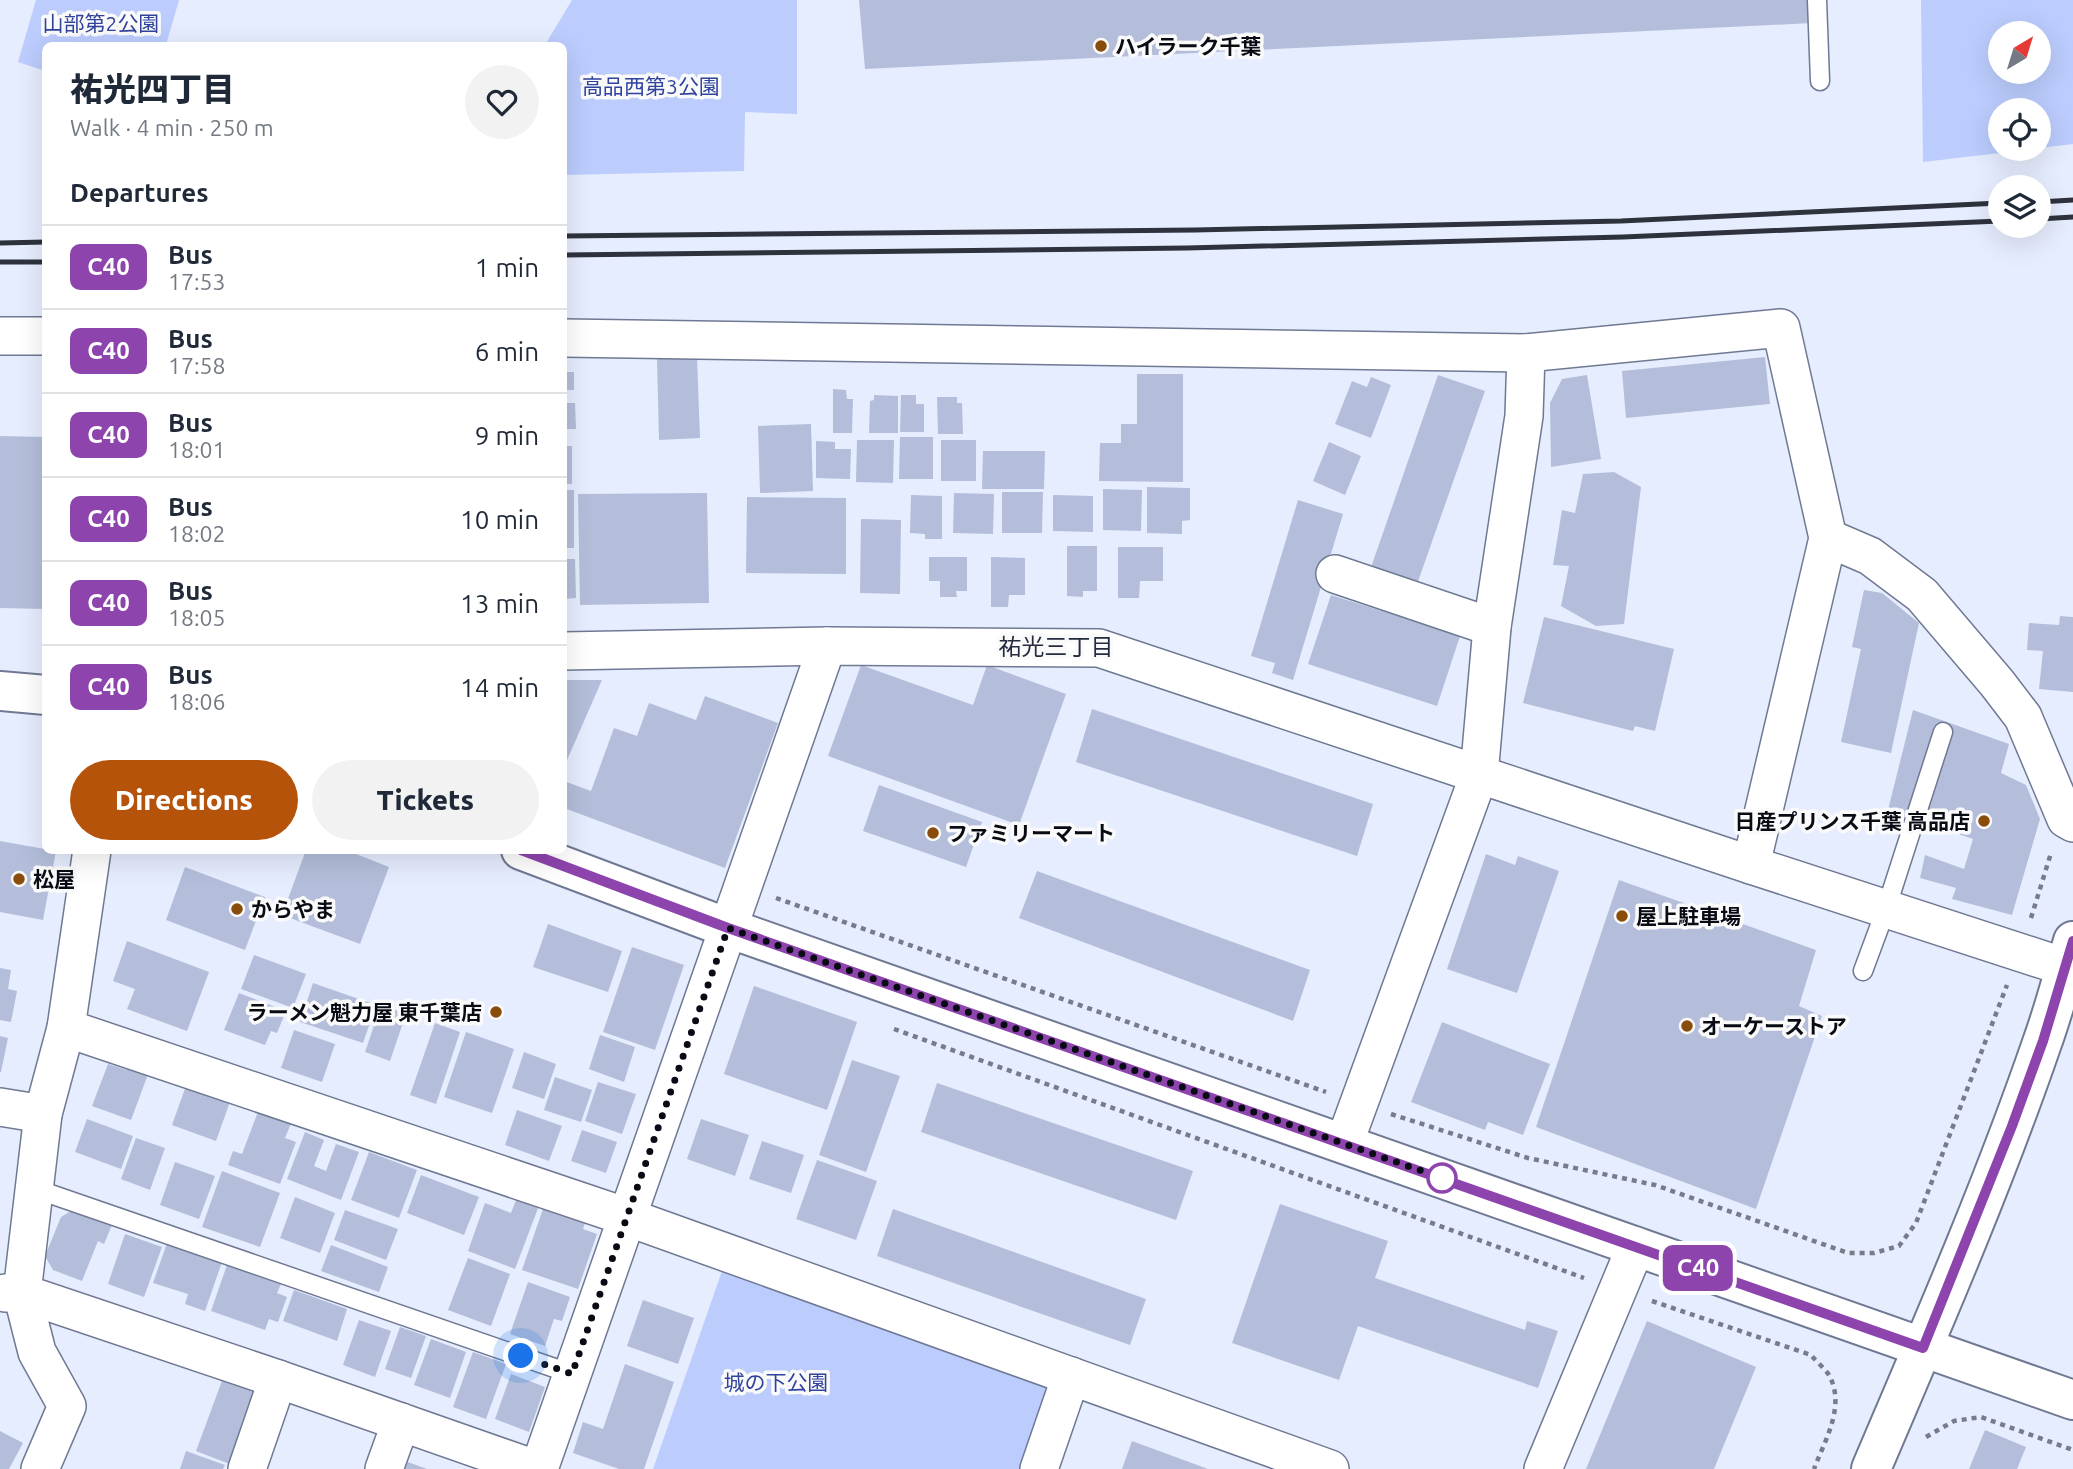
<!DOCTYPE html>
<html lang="en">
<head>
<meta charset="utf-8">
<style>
	body { margin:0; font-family:Ubuntu,"Noto Sans JP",sans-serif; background:#f2f2f3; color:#1f2937; height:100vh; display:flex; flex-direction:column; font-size:26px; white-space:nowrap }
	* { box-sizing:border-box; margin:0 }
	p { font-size:23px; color:#747a83 }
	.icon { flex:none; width:38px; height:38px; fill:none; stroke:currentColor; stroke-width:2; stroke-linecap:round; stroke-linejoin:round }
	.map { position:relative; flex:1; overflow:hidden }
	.drawer { position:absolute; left:42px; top:42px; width:525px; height:812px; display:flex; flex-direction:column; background:#fff; border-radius:10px; box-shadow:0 7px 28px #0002 }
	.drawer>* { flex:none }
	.badge { padding:0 14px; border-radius:10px; font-size:24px; line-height:46px }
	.needle { width:46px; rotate:38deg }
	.fabs { position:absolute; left:1988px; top:21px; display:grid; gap:14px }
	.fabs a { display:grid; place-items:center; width:63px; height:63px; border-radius:50%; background:#fff; box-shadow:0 7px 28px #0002; font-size:35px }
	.you { position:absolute; width:35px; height:35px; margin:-18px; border:5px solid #fff; border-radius:50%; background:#1a73e8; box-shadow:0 0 0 10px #1a73e833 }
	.map>.badge { position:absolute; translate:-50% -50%; box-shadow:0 0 0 4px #fff }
	h2 { padding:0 28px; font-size:26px; line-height:63px }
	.round { display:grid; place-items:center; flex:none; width:74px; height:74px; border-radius:37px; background:#f2f2f3 }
	.headline { display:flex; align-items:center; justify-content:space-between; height:119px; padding:0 28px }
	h1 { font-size:33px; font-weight:800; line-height:52px }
	.button { display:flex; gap:14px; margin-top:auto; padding:14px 28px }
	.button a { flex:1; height:80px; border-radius:42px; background:#b45309; color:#fff; font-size:28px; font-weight:800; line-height:80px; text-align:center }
	.button a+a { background:#f2f2f3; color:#1f2937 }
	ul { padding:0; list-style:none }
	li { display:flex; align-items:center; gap:21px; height:84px; padding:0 28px; border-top:2px solid #e0e1e3 }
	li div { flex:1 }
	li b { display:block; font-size:26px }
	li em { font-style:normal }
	li .badge { min-width:77px; font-weight:700; text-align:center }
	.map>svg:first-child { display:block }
	.green { fill:#bbccfd; fill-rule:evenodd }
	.building { fill:#b4beda }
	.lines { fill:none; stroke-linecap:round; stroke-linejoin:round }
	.lane-casing { stroke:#707993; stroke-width:21 }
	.street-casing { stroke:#707993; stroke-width:40 }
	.secondary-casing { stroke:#707993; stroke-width:42 }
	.path { stroke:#777c89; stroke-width:4.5; stroke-dasharray:5 5; stroke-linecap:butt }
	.lane { stroke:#fff; stroke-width:18 }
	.street { stroke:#fff; stroke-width:37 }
	.secondary { stroke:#fff; stroke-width:38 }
	.rail { stroke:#2e323d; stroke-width:5 }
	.line-casing { stroke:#fff; stroke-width:16 }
	.line { stroke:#8e44ad; stroke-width:10 }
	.walk { stroke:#080b14; stroke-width:7; stroke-dasharray:0 12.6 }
	.poi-dot { fill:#894c0b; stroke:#fafafa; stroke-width:2.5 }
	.stop-dot { fill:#fff; stroke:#8e44ad; stroke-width:3.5 }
	.labels { text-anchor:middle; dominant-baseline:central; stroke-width:7; stroke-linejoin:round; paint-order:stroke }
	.park-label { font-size:21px; fill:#30439d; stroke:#fafafa }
	.poi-label { font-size:21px; font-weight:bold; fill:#080b14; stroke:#fafafa; text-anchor:start }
	.neighbourhood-label { font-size:23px; fill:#242b41; stroke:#fafafa }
</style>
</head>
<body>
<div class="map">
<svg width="2073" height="1469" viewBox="0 0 2073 1469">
	<rect width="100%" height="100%" fill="#e6edfe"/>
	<g class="green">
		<path d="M36 0H179L166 45 46 46 45 71 18 62Z"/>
		<path d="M572 0H797V114L745 112 744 171 564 175V46L545 45Z"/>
		<path d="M1921 0H2073V144L2039 148V110H2000V149H2034L1923 162ZM2039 33V72H2000V33Z"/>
		<path d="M722 1271 1049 1387 1023 1469H653Z"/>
	</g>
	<g class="building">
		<path d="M859 0H1807L1812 23 865 69Z"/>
		<path d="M1765 357 1770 404 1626 418 1622 371Z"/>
		<path d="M697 358 700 438 659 440 657 359Z"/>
		<rect x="564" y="372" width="10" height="18"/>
		<path d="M1137 374H1183V482L1099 481 1100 443H1121V424H1137Z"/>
		<path d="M1438 375 1485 391 1415 590 1369 573Z"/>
		<path d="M1587 375 1601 459 1551 467 1550 403 1562 379Z"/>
		<path d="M1371 377 1391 385 1371 438 1335 424 1352 381 1367 387Z"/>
		<path d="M833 389 846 390 847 399H853L852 433H833Z"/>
		<path d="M874 395 898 396V433H869L870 401 874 400Z"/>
		<path d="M901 395H916V404H924V432H900Z"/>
		<path d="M937 397H957V403H962L963 434H938Z"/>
		<path d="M564 403H575L576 429H564Z"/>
		<path d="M811 424 813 491 760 493 758 426Z"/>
		<path d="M0 436 46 437V609L0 608Z"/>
		<path d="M900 437H933V479H899Z"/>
		<path d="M857 440H894L893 483 856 482Z"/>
		<rect x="941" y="440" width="35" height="41"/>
		<path d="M816 441 835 442V449H851L850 479 816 478Z"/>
		<path d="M1329 442 1361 456 1345 495 1313 481Z"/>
		<rect x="564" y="446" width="8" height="38"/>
		<path d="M983 451H1045L1044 489H982Z"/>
		<path d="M1614 472 1641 487 1624 624 1596 626 1561 606 1569 566 1553 565 1562 510 1575 513 1583 474Z"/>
		<path d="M1147 487 1190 488V520L1182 521V534L1147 533Z"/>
		<path d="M1103 489 1142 490 1141 531 1103 530Z"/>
		<rect x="564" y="490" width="10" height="58"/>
		<path d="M1002 492H1043L1042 533H1002Z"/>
		<path d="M707 493 709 603 580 605 578 494Z"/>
		<path d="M954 493 994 494 993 534 953 533Z"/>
		<path d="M911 495 942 496V539H925V534L910 533Z"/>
		<path d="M1053 495 1093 496V532L1053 531Z"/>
		<path d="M747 497 846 498V574L746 573Z"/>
		<path d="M1298 500 1343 514 1293 680 1272 673 1275 663 1251 656Z"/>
		<path d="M861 519 901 520 900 594 860 593Z"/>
		<path d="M1067 546H1097V591H1083V597L1067 596Z"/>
		<path d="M1118 547H1163V581H1140L1139 598H1118Z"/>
		<path d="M929 557H967V591H956L957 597H940V581H929Z"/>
		<path d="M991 557 1025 558V595H1009L1008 607H991Z"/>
		<path d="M564 559H575L576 598 564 599Z"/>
		<path d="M1864 590 1882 593 1919 623 1891 753 1841 742 1861 649 1852 647Z"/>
		<path d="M1331 595 1420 623 1422 617 1462 630 1437 706 1308 664Z"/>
		<path d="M2060 616 2073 617V692L2039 689 2043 651 2027 650 2029 623 2059 625Z"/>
		<path d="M1544 617 1674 649 1655 731 1635 726 1633 731 1523 703Z"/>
		<path d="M861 665 973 705 987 665 1066 694 1019 825 828 756Z"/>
		<path d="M564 680H602L564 767Z"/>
		<path d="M705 696 778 723 725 868 564 808V781L591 791 614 728 637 736 649 703 696 720Z"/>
		<path d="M1092 709 1373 804 1357 856 1076 762Z"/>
		<path d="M1913 710 2009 744 2001 773 2026 785 2040 819 2012 915 1952 899 1956 888 1920 878 1925 855 1964 869 1973 839 1888 810Z"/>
		<path d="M879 785 982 822 966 867 863 831Z"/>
		<path d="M0 841 56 851 43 920 0 912Z"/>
		<path d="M306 850H346L389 867 360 944 282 915Z"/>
		<path d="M1486 854 1515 865 1518 856 1559 871 1517 993 1447 969Z"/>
		<path d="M185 867 265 897 245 950 166 920Z"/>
		<path d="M1037 871 1310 970 1293 1021 1019 918Z"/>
		<path d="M1619 880 1816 950 1799 1006 1822 1016 1756 1209 1536 1127Z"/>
		<path d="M548 924 622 951 608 992 533 967Z"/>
		<path d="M127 941 209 972 187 1031 127 1009 135 989 113 981Z"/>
		<path d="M632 947 684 965 655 1050 603 1032Z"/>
		<path d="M254 955 306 974 293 1008 241 989Z"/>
		<path d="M0 968 11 970 8 989 17 991 11 1022 0 1020Z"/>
		<path d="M313 983 376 1005 363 1043 300 1022Z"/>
		<path d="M754 986 857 1022 827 1110 724 1074Z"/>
		<path d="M239 993 286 1011 277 1033 271 1031 265 1045 224 1030Z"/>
		<path d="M381 1005 406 1014 390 1061 365 1052Z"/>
		<path d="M1442 1022 1550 1064 1523 1135 1488 1122 1485 1130 1411 1102Z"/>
		<path d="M435 1023 460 1032 436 1104 410 1095Z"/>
		<path d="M294 1030 335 1044 322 1082 281 1068Z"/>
		<path d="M466 1032 514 1049 492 1113 444 1097Z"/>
		<path d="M600 1035 635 1047 624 1082 589 1069Z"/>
		<path d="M0 1036 8 1038 1 1072H0Z"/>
		<path d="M524 1052 556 1064 544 1099 512 1088Z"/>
		<path d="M852 1060 900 1076 866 1172 819 1155Z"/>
		<path d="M130 1062 150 1069 131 1120 92 1106 108 1064 127 1070Z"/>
		<path d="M555 1077 592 1090 581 1122 544 1110Z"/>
		<path d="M598 1082 636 1094 622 1134 585 1121Z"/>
		<path d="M187 1083 231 1099 216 1141 172 1125Z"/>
		<path d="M937 1083 1193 1171 1176 1220 921 1132Z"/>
		<path d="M259 1109 292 1121 285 1138 296 1142 280 1184 228 1165 233 1151 242 1154Z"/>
		<path d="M517 1110 562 1126 549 1161 505 1145Z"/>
		<path d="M87 1119 133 1136 121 1169 75 1152Z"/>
		<path d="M701 1119 749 1135 735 1176 687 1159Z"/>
		<path d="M582 1130 617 1142 606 1173 571 1161Z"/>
		<path d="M305 1132 324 1140 314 1166 326 1171 336 1144 359 1152 341 1200 287 1179Z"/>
		<path d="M136 1138 165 1148 150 1190 121 1179Z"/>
		<path d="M762 1141 804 1155 791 1193 749 1179Z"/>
		<path d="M369 1152 417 1170 399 1218 351 1200Z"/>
		<path d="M817 1160 877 1181 856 1240 796 1219Z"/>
		<path d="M175 1162 215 1176 199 1219 160 1205Z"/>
		<path d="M222 1171 280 1193 260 1247 202 1227Z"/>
		<path d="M421 1175 479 1197 464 1235 407 1213Z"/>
		<path d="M518 1195 540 1203 515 1269 468 1251 485 1203 511 1213Z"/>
		<path d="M295 1197 335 1213 320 1253 280 1238Z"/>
		<path d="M1280 1204 1388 1241 1375 1278 1525 1330 1527 1321 1558 1331 1538 1388 1358 1326 1339 1380 1232 1343Z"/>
		<path d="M544 1206 586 1220 583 1229 597 1234 578 1289 522 1270Z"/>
		<path d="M893 1209 1146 1299 1130 1345 877 1256Z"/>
		<path d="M73 1210 112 1225 104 1244 98 1241 82 1281 53 1270 45 1256 61 1217Z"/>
		<path d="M345 1210 398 1229 386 1260 334 1240Z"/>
		<path d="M125 1234 162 1247 144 1297 108 1284Z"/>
		<path d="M167 1243 222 1262 205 1311 185 1304 188 1294 153 1283Z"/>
		<path d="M331 1245 388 1267 379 1292 321 1271Z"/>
		<path d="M468 1258 510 1274 491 1326 448 1310Z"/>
		<path d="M227 1265 281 1284 277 1293 287 1297 278 1322 269 1319 265 1330 211 1311Z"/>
		<path d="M528 1282 570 1297 562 1321 554 1319 545 1346 510 1334Z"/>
		<path d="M294 1290 347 1309 337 1341 283 1321Z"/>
		<path d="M643 1300 694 1318 678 1364 627 1346Z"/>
		<path d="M359 1320 391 1331 375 1377 343 1365Z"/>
		<path d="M1647 1321 1756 1367 1714 1469H1586Z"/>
		<path d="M400 1327 426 1336 411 1378 385 1369Z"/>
		<path d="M431 1339 466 1352 450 1398 414 1385Z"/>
		<path d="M473 1352 506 1364 486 1419 453 1407Z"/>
		<path d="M625 1364 674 1382 644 1469H619L573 1453 583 1422 603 1429Z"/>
		<path d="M511 1374 545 1387 529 1432 495 1419Z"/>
		<path d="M223 1378 259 1391 232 1465 196 1451Z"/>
		<path d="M1985 1430 2026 1447 2017 1469H1969Z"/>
		<path d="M0 1431 23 1443 9 1469H0Z"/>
		<path d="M1132 1441 1208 1469H1122Z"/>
		<path d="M186 1451 225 1465 223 1469H180Z"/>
		<path d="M405 1461 427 1469H402Z"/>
	</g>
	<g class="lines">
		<g class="lane-casing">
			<g id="lane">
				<path d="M1817 0 1820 81"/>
				<path d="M1863 971 1886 909 1943 732"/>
				<path d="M33 1188 572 1374"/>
			</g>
		</g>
		<g class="street-casing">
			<g id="street">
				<path d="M0 336H46"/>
				<path d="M564 338 1526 353"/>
				<path d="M1828 538 1870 556 1922 595 1997 683 2023 717 2066 819 2073 823"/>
				<path d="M1335 574 1492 627"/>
				<path d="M564 651 827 646 1099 648 1751 865 2065 967"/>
				<path d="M66 1028 627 1217 1330 1469"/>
				<path d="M0 1107 43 1114"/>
				<path d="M1344 1144 1479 775 1492 627 1524 416 1526 353 1781 328 1828 538 1751 865"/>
				<path d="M5 1293H22L278 1379 535 1469"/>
				<path d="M40 1469 67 1406 37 1352 22 1293 43 1114 66 1028 92 850"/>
				<path d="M247 1469 278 1379"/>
				<path d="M384 1469 401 1422"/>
				<path d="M539 1469 827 646"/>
				<path d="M1039 1469 1071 1376"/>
				<path d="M1543 1469 1636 1246"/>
			</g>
		</g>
		<g class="secondary-casing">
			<g id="secondary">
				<path d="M0 691 46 695"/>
				<path d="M521 850 728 928 2073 1400"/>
				<path d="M1871 1469C1931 1328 1992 1188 2042 1043 2054 1010 2063 975 2073 941"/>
			</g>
		</g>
		<g class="path">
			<path d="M776 898 1326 1092"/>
			<path d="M2031 918 2051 853"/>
			<path d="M894 1029 1584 1278"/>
			<path d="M1391 1114 1528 1158 1655 1185 1848 1253H1874L1899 1246 1916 1223 2007 985"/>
			<path d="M1652 1301 1811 1355C1816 1361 1824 1368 1829 1375 1846 1406 1825 1440 1814 1469"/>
			<path d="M1926 1437 1954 1421 1981 1417 2073 1450"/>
		</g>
		<use href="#lane" class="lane"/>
		<use href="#street" class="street"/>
		<use href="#secondary" class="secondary"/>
		<g class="rail">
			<path d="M2039 202 2073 200"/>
			<path d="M2039 219 2073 217"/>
			<path d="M564 236 1195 230 1621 221 2000 203"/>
			<path d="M0 243 46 242"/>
			<path d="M564 255 1187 248 1623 237 2000 221"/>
			<path d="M0 262H46"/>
		</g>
	</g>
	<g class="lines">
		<g class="line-casing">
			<path id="line" d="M521 850 728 928 1923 1348 2012 1126 2043 1041 2073 941"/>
		</g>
		<use href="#line" class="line"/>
		<path class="walk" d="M521 1356 572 1374 728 928 1442 1178"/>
	</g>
	<g class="poi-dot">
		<circle cx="1101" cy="46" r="7"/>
		<circle cx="1984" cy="821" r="7"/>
		<circle cx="933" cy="833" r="7"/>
		<circle cx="19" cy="879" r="7"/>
		<circle cx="237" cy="909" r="7"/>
		<circle cx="1622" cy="916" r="7"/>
		<circle cx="496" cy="1012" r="7"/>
		<circle cx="1687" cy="1026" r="7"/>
	</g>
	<circle class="stop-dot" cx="1442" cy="1178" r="14"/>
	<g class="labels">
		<g class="park-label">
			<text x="101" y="23">山部第2公園</text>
			<text x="651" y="86">高品西第3公園</text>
			<text x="776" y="1382">城の下公園</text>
		</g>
		<g class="poi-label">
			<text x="1115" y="46">ハイラーク千葉</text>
			<text x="1970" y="821" text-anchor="end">日産プリンス千葉 高品店</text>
			<text x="947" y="833">ファミリーマート</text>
			<text x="33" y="879">松屋</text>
			<text x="251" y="909">からやま</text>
			<text x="1636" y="916">屋上駐車場</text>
			<text x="482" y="1012" text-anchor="end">ラーメン魁力屋 東千葉店</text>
			<text x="1701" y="1026">オーケーストア</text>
		</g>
		<g class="neighbourhood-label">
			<text x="1056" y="646">祐光三丁目</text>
		</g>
	</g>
</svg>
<div class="fabs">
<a><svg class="needle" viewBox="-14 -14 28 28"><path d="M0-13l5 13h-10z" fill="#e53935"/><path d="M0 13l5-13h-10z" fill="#747a83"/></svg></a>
<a><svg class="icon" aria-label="locate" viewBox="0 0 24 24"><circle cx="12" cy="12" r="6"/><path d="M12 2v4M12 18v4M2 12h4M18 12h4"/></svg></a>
<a><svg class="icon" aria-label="layers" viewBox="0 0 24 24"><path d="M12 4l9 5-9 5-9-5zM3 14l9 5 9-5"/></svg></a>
</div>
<div class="you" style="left:521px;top:1356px"></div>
<b class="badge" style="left:1698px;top:1268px;background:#8e44ad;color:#fff">C40</b>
<section class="drawer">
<div class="headline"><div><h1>祐光四丁目</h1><p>Walk · 4 min · 250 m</p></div><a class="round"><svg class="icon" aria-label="heart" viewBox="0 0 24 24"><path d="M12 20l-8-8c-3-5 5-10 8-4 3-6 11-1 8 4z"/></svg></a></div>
<h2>Departures</h2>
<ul>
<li><span class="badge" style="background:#8e44ad;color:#fff">C40</span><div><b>Bus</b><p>17:53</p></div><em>1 min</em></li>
<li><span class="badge" style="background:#8e44ad;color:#fff">C40</span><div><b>Bus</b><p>17:58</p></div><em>6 min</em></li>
<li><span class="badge" style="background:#8e44ad;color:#fff">C40</span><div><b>Bus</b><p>18:01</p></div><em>9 min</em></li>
<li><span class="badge" style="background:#8e44ad;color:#fff">C40</span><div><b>Bus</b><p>18:02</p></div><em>10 min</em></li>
<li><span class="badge" style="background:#8e44ad;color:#fff">C40</span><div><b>Bus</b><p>18:05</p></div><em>13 min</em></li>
<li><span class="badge" style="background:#8e44ad;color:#fff">C40</span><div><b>Bus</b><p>18:06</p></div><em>14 min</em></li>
</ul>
<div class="button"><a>Directions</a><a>Tickets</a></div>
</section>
</div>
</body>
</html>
